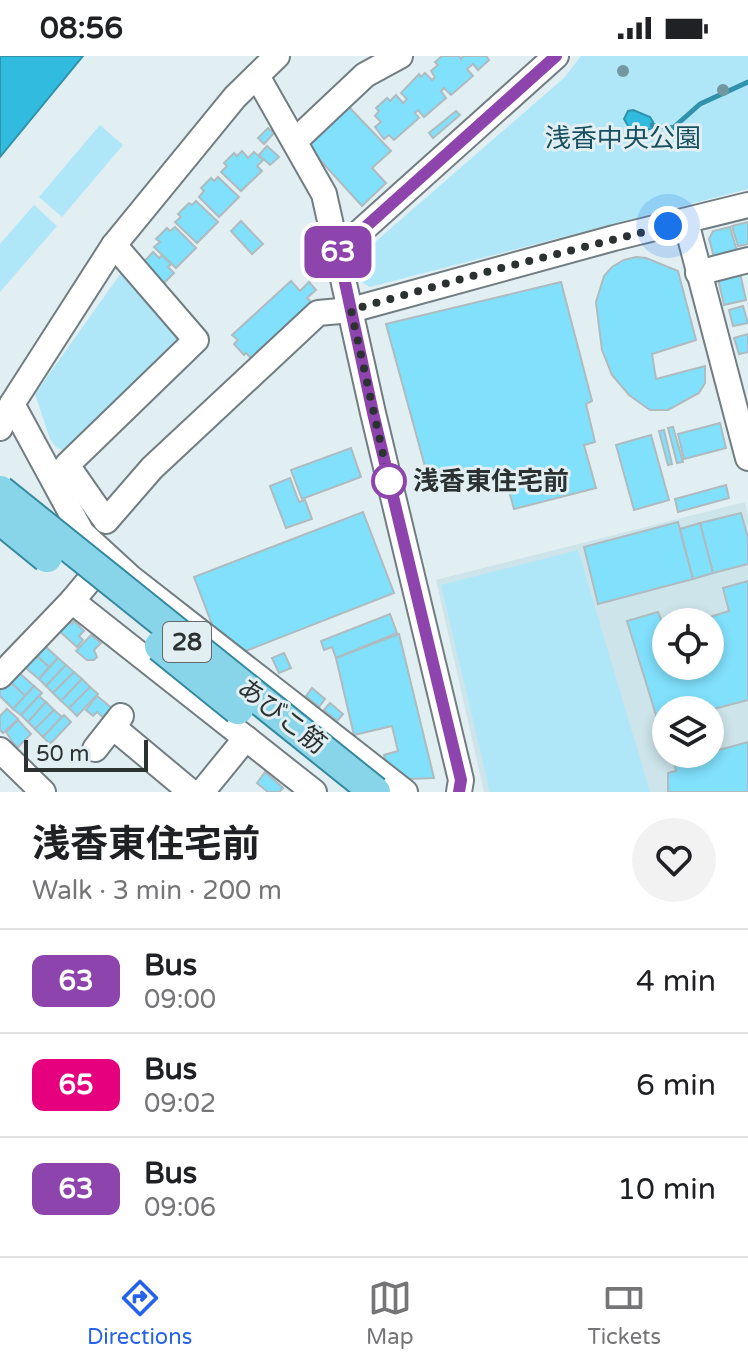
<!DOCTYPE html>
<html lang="en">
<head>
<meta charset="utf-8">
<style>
	body { margin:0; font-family:"Varela Round","Noto Sans JP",sans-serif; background:#f2f2f2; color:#202124; height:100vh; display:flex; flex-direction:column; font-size:30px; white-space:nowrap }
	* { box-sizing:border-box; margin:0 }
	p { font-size:26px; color:#757577 }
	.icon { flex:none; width:44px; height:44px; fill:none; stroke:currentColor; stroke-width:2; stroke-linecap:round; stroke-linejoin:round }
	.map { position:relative; height:736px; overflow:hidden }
	.sheet { display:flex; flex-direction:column; background:#fff; flex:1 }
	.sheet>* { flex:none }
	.badge { padding:0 16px; border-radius:12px; font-size:28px; line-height:52px }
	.tools { position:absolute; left:652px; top:552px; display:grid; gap:16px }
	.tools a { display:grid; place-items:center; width:72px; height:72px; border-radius:50%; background:#fff; box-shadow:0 4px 12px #0003; font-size:40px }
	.scale { position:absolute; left:24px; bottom:20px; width:124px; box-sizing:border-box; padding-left:8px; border:4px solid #2c3132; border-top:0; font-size:22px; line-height:28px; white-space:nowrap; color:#2c3132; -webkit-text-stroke:6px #e1eef2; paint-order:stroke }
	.you { position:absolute; width:40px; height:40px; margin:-20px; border:6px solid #fff; border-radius:50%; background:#1a73e8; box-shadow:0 0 0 12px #1a73e833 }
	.map>.badge { position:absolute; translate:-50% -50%; box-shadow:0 0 0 4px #fff }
	.round { display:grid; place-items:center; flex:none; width:84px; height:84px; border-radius:42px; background:#f2f2f2 }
	.headline { display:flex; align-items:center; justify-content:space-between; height:136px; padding:0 32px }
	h1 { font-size:38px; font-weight:700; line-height:60px }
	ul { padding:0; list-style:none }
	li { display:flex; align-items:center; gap:24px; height:104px; padding:0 32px; border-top:2px solid #e0e0e0 }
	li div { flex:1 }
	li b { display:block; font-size:30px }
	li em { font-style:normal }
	li .badge { min-width:88px; font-weight:700; text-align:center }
	.status { display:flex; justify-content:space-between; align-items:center; height:56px; padding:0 40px; background:#fff; direction:ltr }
	.status svg { height:22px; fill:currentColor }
	.dock { display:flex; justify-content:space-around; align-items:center; height:112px; border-top:2px solid #e0e0e0; background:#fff; font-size:22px; color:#757577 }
	.dock a { display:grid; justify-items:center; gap:4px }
	.dock .current { color:#2563eb }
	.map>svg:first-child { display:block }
	.built { fill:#cde4eb; fill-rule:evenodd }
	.green { fill:#afe7f8 }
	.water { fill:#31bcdf; stroke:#3092ab; stroke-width:2 }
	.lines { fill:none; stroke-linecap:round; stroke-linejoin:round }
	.stream { stroke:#3092ab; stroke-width:5 }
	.building { fill:#81e0fc; stroke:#aebbbf; stroke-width:2 }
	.minor-casing { stroke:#717d81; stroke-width:28 }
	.minor { stroke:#fff; stroke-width:24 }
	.major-bridge-casing { stroke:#34899f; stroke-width:34; stroke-linecap:butt }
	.major-bridge { stroke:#88d5e9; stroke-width:30 }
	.tree { fill:#7397a1 }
	.line-casing { stroke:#fff; stroke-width:18 }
	.line { stroke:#8e44ad; stroke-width:12 }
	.walk { stroke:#2c3132; stroke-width:8; stroke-dasharray:0 14.4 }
	.stop-dot { fill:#fff; stroke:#8e44ad; stroke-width:4 }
	.labels { text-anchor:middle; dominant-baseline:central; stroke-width:6; stroke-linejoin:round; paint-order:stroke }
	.shield { fill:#e1eef2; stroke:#626a6c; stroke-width:2 }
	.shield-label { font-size:24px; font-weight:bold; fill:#2c3132 }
	.park-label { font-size:26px; fill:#19505f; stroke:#e1eef2 }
	.stop-label { font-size:26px; font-weight:bold; fill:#2c3132; stroke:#e1eef2; text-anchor:start }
	.street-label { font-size:26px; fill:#2c3132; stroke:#e1eef2 }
</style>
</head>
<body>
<div class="status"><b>08:56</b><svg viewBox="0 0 49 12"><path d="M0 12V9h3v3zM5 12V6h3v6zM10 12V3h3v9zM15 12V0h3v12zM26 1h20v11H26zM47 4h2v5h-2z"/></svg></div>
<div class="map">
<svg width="748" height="736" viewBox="0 0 748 736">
	<rect width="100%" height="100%" fill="#e1eef2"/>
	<path class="built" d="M745 446 748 459V736H484L436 524ZM666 566H710V610H666ZM666 654H710V698H666Z"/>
	<g class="green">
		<path d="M581 0H748V133L370 231 360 225 356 211 360 199 564 22Z"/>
		<path d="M100 69 123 89 62 161 39 141Z"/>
		<path d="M34 149 57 170 0 236V188Z"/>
		<path d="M121 217 184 283 69 398 56 391 50 383 35 338Z"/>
		<path d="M578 494 650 736H490L441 529Z"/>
	</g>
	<g class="water">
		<path d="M0 0H83L0 101Z"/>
		<path d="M633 54 650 61 653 66 652 72 639 77 631 75 624 63 628 55Z"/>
	</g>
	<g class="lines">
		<path class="stream" d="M652 69 673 72 700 48 748 26"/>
	</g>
	<g class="building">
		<path d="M442 0H459L461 3 463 0H486L489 4 478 14 473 8 467 13 473 20 451 39 444 32 441 35 446 42 424 61 418 54 415 57 419 62 394 84 389 79 384 83 375 71 381 66 375 60 379 55 376 52 387 42 390 45 396 39 403 47 407 43 401 37 419 18 421 21 425 17 432 24 435 21 431 15 438 9 435 6Z"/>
		<path d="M348 50 391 95 372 112 386 127 362 150 320 104 308 84Z"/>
		<path d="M456 55 460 59 433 82 429 77Z"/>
		<path d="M268 72 274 77 264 88 258 82Z"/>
		<path d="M267 90 279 101 270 109 259 99Z"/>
		<path d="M242 95 248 102 254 96 263 104 257 110 262 115 241 135 221 116 227 110 224 107 234 97 237 100Z"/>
		<path d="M218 121 239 141 219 161 199 141 204 135 201 132 211 122 214 125Z"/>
		<path d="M196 145 218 166 197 187 175 166 181 161 178 158 189 147 192 149Z"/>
		<path d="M241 165 263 188 252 198 231 175Z"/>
		<path d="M748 166V188L738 190 732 170Z"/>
		<path d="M175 171 196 192 176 212 154 191 160 186 156 183 167 172 170 175Z"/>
		<path d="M730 171 737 195 714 201 709 183 713 175Z"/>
		<path d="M153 196 159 202 162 199 171 208 168 211 174 217 163 228 142 208Z"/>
		<path d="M636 201 646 202 678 215 696 284 652 298 656 323 705 310V327L699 337 668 354H650L629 339 612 319 602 294 596 246 604 220 612 211 624 204Z"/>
		<path d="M740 217 746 244 724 249 718 223Z"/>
		<path d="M291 225 300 235 309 226 316 234 307 242 312 247 252 303 246 297 244 299 234 288 238 284 232 279Z"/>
		<path d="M561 226 592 345 586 348 595 386 584 389 596 432 514 453 505 421 486 425V419L459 426 455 411 427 418 386 268Z"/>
		<path d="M743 250 748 267 733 270 729 254Z"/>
		<path d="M748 278V296L739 298 734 282Z"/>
		<path d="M720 367 726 392 684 403 678 378Z"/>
		<path d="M673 371 683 406 677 407 668 372Z"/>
		<path d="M664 374 672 408 668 409 659 375Z"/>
		<path d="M651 379 669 444 634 454 616 389Z"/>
		<path d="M351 392 361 421 302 443 291 414Z"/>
		<path d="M290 422 299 446 305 444 312 463 286 472 270 430Z"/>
		<path d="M726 429 729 442 678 456 675 443Z"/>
		<path d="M363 456 394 537 243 596 213 571 194 521Z"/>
		<path d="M741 457 748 482V508L713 517 700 467Z"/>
		<path d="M678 466 693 523 598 548 584 491Z"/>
		<path d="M700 467 713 517 693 523 680 473Z"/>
		<path d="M748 525V644L710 654H666V684L664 685 627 565 658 556 666 575V610H710V566H694L729 555 723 532Z"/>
		<path d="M390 558 397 577 336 602 332 591 324 594 321 585Z"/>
		<path d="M66 563 72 568 74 565 84 575 79 580 83 584 77 591 57 573Z"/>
		<path d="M399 578 434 722 408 723 386 707 384 699 398 695 392 670 354 679 336 602Z"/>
		<path d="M91 579 101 587 94 594 97 601 94 604H87L76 595Z"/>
		<path d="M44 589 58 602 49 611 36 599Z"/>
		<path d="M32 596 49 611 39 623 21 608Z"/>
		<path d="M284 597 291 612 279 617 272 602Z"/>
		<path d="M58 602 66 609 46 630 39 623Z"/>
		<path d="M66 609 74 616 53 637 46 630Z"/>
		<path d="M16 614 34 630 25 640 8 624Z"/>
		<path d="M74 616 82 623 61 645 53 637Z"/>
		<path d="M82 623 90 631 69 652 61 645Z"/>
		<path d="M8 624 25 640 13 653 0 640V632Z"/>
		<path d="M34 630 42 637 21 659 13 653Z"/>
		<path d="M90 631 98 638 77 660 69 652Z"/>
		<path d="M312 632 325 643 319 651 306 640Z"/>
		<path d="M39 640 46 646 28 666 21 659Z"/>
		<path d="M97 640 113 653 105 663 97 656 93 660 86 654Z"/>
		<path d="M46 646 54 654 35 673 28 666Z"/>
		<path d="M330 647 343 658 337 665 324 654Z"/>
		<path d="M7 653 18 663 3 677 0 674V660Z"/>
		<path d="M54 654 62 661 43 681 35 673Z"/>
		<path d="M64 659 71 666 50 688 43 681Z"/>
		<path d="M18 664 31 678 17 692 6 676Z"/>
		<path d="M748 686V736H668V717L676 715 674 706Z"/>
		<path d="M265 716 283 732 279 736H268L257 727Z"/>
	</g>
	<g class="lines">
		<g class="minor-casing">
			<g id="minor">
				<path d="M257 20 324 138 373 357 461 724 459 736"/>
				<path d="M295 85 365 19 400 0"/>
				<path d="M686 166 748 402"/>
				<path d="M114 189 196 284 67 409 106 465 152 412 318 257 351 254 614 182 748 149"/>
				<path d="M337 189 351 184 556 0"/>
				<path d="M698 217 748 204"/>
				<path d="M12 348 82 477 131 522 405 736"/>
				<path d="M0 372 12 348 114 189 235 41 277 0"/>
				<path d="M72 545 314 736"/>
				<path d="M0 620 72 545 108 502"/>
				<path d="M113 671 191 736"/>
				<path d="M95 693 121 660"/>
				<path d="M0 694 43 736"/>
				<path d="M202 736 246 682"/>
			</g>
		</g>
		<use href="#minor" class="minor"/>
		<g class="major-bridge-casing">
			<g id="major-bridge">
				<path d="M0 435 375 736"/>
				<path d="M0 463 47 501"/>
				<path d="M160 590 238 653"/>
			</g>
		</g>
		<use href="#major-bridge" class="major-bridge"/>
	</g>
	<g class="tree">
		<circle cx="623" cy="15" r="6"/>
		<circle cx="723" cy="34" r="6"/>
	</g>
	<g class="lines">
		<g class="line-casing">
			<path id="line" d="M459 736 461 724 373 357 337 189 351 184 556 0"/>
		</g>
		<use href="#line" class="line"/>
		<path class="walk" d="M389 425 351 254 501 212 668 170"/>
	</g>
	<circle class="stop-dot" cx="389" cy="425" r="16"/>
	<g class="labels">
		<rect class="shield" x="163" y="566" width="48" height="40" rx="6"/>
		<g class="shield-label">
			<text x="187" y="586">28</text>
		</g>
		<g class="park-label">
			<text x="623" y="82">浅香中央公園</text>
		</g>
		<g class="stop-label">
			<text x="413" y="425">浅香東住宅前</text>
		</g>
		<g class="street-label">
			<text transform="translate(282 660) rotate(38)">あびこ筋</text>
		</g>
	</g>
</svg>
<div class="tools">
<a><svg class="icon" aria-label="locate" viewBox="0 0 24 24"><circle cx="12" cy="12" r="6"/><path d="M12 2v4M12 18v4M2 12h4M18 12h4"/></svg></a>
<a><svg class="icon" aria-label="layers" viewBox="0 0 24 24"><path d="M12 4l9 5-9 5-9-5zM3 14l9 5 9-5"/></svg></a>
</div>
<div class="scale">50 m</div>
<div class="you" style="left:668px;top:170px"></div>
<b class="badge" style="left:338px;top:196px;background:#8e44ad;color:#fff">63</b>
</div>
<section class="sheet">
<div class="headline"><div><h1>浅香東住宅前</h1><p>Walk · 3 min · 200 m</p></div><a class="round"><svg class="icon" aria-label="heart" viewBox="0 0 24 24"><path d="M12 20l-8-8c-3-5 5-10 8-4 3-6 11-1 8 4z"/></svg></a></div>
<ul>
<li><span class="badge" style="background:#8e44ad;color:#fff">63</span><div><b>Bus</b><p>09:00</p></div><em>4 min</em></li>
<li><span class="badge" style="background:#e6007e;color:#fff">65</span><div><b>Bus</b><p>09:02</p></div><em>6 min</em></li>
<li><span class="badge" style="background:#8e44ad;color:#fff">63</span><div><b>Bus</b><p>09:06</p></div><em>10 min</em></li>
</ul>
</section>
<nav class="dock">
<a class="current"><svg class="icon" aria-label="directions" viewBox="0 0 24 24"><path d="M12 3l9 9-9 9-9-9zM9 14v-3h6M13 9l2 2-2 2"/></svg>Directions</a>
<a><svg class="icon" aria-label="map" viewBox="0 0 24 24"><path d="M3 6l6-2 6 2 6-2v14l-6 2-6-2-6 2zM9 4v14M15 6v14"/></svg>Map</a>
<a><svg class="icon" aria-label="tickets" viewBox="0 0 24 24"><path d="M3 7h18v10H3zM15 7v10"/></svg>Tickets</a>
</nav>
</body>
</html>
